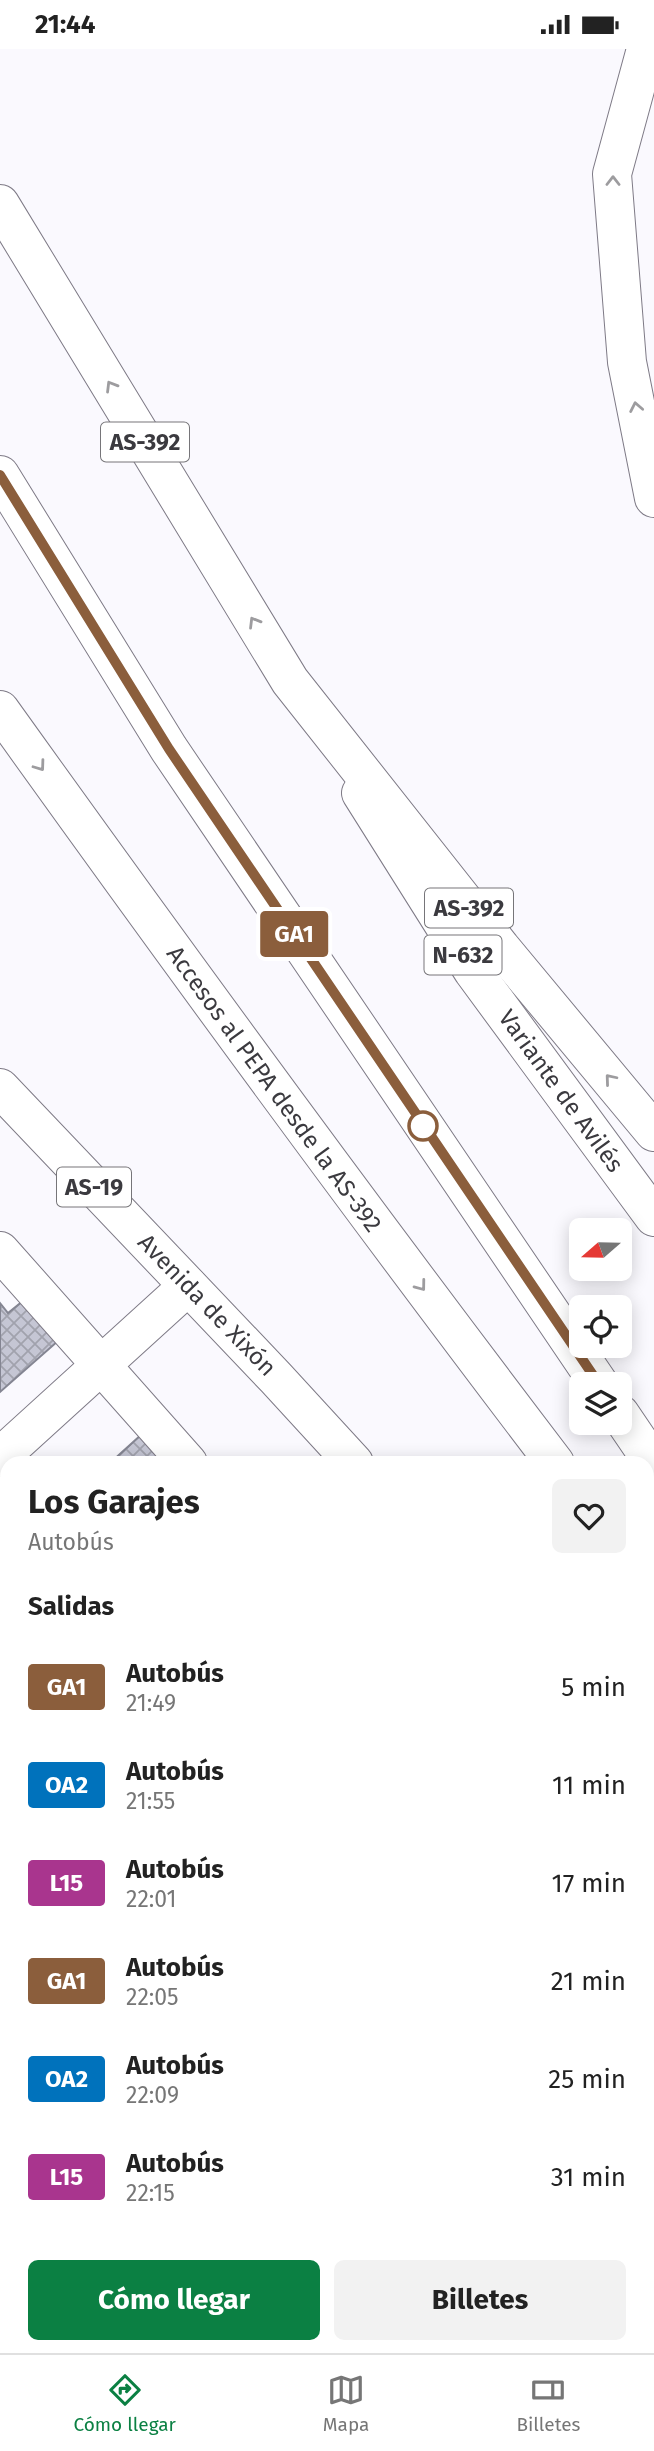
<!DOCTYPE html>
<html lang="es">
<head>
<meta charset="utf-8">
<style>
	body { margin:0; font-family:"Fira Sans",sans-serif; background:#f2f2f2; color:#222; height:100vh; display:flex; flex-direction:column; font-size:26px; white-space:nowrap }
	* { box-sizing:border-box; margin:0 }
	p { font-size:23px; color:#767676 }
	.icon { flex:none; width:38px; height:38px; fill:none; stroke:currentColor; stroke-width:2; stroke-linecap:round; stroke-linejoin:round }
	.map { position:relative; flex:1; overflow:hidden }
	.side { position:absolute; left:0px; top:1407px; width:654px; height:898px; display:flex; flex-direction:column; background:#fff; border-radius:21px 21px 0 0; box-shadow:0 4px 18px #0003 }
	.side>* { flex:none }
	.badge { padding:0 14px; border-radius:5px; font-size:24px; line-height:46px }
	.needle { width:46px; rotate:250deg }
	.tools { position:absolute; left:569px; top:1169px; display:grid; gap:14px }
	.tools a { display:grid; place-items:center; width:63px; height:63px; border-radius:10px; background:#fff; box-shadow:0 4px 18px #0003; font-size:35px }
	.map>.badge { position:absolute; translate:-50% -50%; box-shadow:0 0 0 4px #fff }
	h2 { padding:0 28px; font-size:26px; line-height:63px }
	.round { display:grid; place-items:center; flex:none; width:74px; height:74px; border-radius:10px; background:#f2f2f2 }
	.head { display:flex; align-items:center; justify-content:space-between; height:119px; padding:0 28px }
	h1 { font-size:33px; font-weight:700; line-height:52px }
	.action { display:flex; gap:14px; margin-top:auto; padding:14px 28px }
	.action a { flex:1; height:80px; border-radius:10px; background:#0b8043; color:#fff; font-size:28px; font-weight:700; line-height:80px; text-align:center }
	.action a+a { background:#f2f2f2; color:#222 }
	ul { padding:0; list-style:none }
	li { display:flex; align-items:center; gap:21px; height:98px; padding:0 28px }
	li div { flex:1 }
	li b { display:block; font-size:26px }
	li em { font-style:normal }
	li .badge { min-width:77px; font-weight:700; text-align:center }
	.status { display:flex; justify-content:space-between; align-items:center; height:49px; padding:0 35px; background:#fff; direction:ltr }
	.status svg { height:19px; fill:currentColor }
	.dock { display:flex; justify-content:space-around; align-items:center; height:98px; border-top:2px solid #e0e0e0; background:#fff; font-size:19px; color:#767676 }
	.dock a { display:grid; justify-items:center; gap:4px }
	.dock .current { color:#0b8043 }
	.map>svg:first-child { display:block }
	.building { fill:url(#building-cross-hatch); stroke:#848592; stroke-width:2 }
	.lines { fill:none; stroke-linecap:round; stroke-linejoin:round }
	.pedestrian-casing { stroke:#7e7a86; stroke-width:40 }
	.minor-casing { stroke:#7e7a86; stroke-width:40 }
	.secondary-casing { stroke:#7e7a86; stroke-width:40 }
	.primary-casing { stroke:#7e7a86; stroke-width:40 }
	.trunk-casing { stroke:#7e7a86; stroke-width:40 }
	.motorway-casing { stroke:#7e7a86; stroke-width:40 }
	.pedestrian { stroke:#fff; stroke-width:38 }
	.minor { stroke:#fff; stroke-width:38 }
	.secondary { stroke:#fff; stroke-width:38 }
	.primary { stroke:#fff; stroke-width:38 }
	.trunk { stroke:#fff; stroke-width:38 }
	.motorway { stroke:#fff; stroke-width:38 }
	.oneway { stroke:#9d9c9f }
	.line-casing { stroke:#fff; stroke-width:16 }
	.line { stroke:#8b5e3c; stroke-width:10 }
	.stop-dot { fill:#fff; stroke:#8b5e3c; stroke-width:3.5 }
	.labels { text-anchor:middle; dominant-baseline:central; stroke-width:7; stroke-linejoin:round; paint-order:stroke }
	.shield { fill:#fff; stroke:#767579; stroke-width:2 }
	.shield-label { font-size:23px; font-weight:bold; fill:#3b3a3f }
	.street-label { font-size:24px; fill:#3b3a3f; stroke:#fff }
</style>
</head>
<body>
<div class="status"><b>21:44</b><svg viewBox="0 0 49 12"><path d="M0 12V9h3v3zM5 12V6h3v6zM10 12V3h3v9zM15 12V0h3v12zM26 1h20v11H26zM47 4h2v5h-2z"/></svg></div>
<div class="map">
<svg width="654" height="2304" viewBox="0 0 654 2304">
	<defs>
		<pattern id="building-cross-hatch" width="8" height="8" patternUnits="userSpaceOnUse" patternTransform="scale(1.75)"><rect width="8" height="8" fill="#c5c6d4"/><path d="M0 0l8 8M0 8l8-8" fill="none" stroke="#a1a2ad"/></pattern>
	</defs>
	<rect width="100%" height="100%" fill="#faf9fe"/>
	<g class="building">
		<path d="M23 1252 58 1292 0 1343V1254L8 1264Z"/>
		<path d="M141 1386 167 1414H110Z"/>
		<path d="M7 1502V1583L5 1581 0 1586V1508Z"/>
		<path d="M0 1813 7 1820V1920L0 1911Z"/>
		<path d="M0 2106 7 2114V2205L0 2197Z"/>
		<path d="M654 2111V2214L648 2219V2115Z"/>
		<path d="M77 2298H156L150 2304H83Z"/>
	</g>
	<g class="lines">
		<g class="pedestrian-casing">
			<g id="pedestrian">
				<path d="M0 1202 188 1414"/>
				<path d="M0 1686 7 1694"/>
				<path d="M648 2084 654 2092"/>
				<path d="M648 2249 654 2244"/>
			</g>
		</g>
		<g class="minor-casing">
			<g id="minor">
				<path d="M0 1408 188 1237"/>
				<path d="M0 1998 7 2006"/>
				<path d="M568 2298 574 2304"/>
				<path d="M199 2304 205 2298"/>
			</g>
		</g>
		<g class="secondary-casing">
			<g id="secondary">
				<path d="M646 0 612 125 627 313 654 449"/>
				<path d="M0 661C182 915 366 1166 555 1414"/>
				<path d="M648 1535 654 1544"/>
			</g>
		</g>
		<g class="primary-casing">
			<g id="primary">
				<path d="M0 1039 276 1329 354 1414"/>
				<path d="M648 1709 654 1715"/>
				<path d="M648 1782 654 1790"/>
			</g>
		</g>
		<g class="trunk-casing">
			<path id="trunk" d="M361 744 473 922 654 1168"/>
		</g>
		<g class="motorway-casing">
			<g id="motorway">
				<path d="M0 155 290 632 501 899 654 1083"/>
				<path d="M0 426 169 700 599 1335"/>
				<path d="M620 1365 654 1415"/>
			</g>
		</g>
		<use href="#pedestrian" class="pedestrian"/>
		<use href="#minor" class="minor"/>
		<use href="#secondary" class="secondary"/>
		<use href="#primary" class="primary"/>
		<use href="#trunk" class="trunk"/>
		<use href="#motorway" class="motorway"/>
	</g>
	<defs><path id="oneway-chevron" d="M-2-3.5L2.5 0L-2 3.5" fill="none" stroke-width="1.6" stroke-linecap="round" stroke-linejoin="round" transform="scale(1.75)"/></defs>
	<g class="oneway">
		<use href="#oneway-chevron" transform="translate(613 132) rotate(-90)"/>
		<use href="#oneway-chevron" transform="translate(111 337) rotate(-121)"/>
		<use href="#oneway-chevron" transform="translate(636 358) rotate(-101)"/>
		<use href="#oneway-chevron" transform="translate(254 573) rotate(-121)"/>
		<use href="#oneway-chevron" transform="translate(40 717) rotate(54)"/>
		<use href="#oneway-chevron" transform="translate(610 1030) rotate(-130)"/>
		<use href="#oneway-chevron" transform="translate(421 1237) rotate(53)"/>
	</g>
	<g class="lines">
		<g class="line-casing">
			<path id="line" d="M0 426 169 700 599 1335"/>
		</g>
		<use href="#line" class="line"/>
	</g>
	<circle class="stop-dot" cx="423" cy="1077" r="14"/>
	<g class="labels">
		<g class="shield">
			<rect x="101" y="373.5" width="88" height="39" rx="5"/>
			<rect x="425" y="839.5" width="88" height="39" rx="5"/>
			<rect x="424.5" y="886.5" width="77" height="39" rx="5"/>
			<rect x="57" y="1118.5" width="74" height="39" rx="5"/>
		</g>
		<g class="shield-label">
			<text x="145" y="393">AS-392</text>
			<text x="469" y="859">AS-392</text>
			<text x="463" y="906">N-632</text>
			<text x="94" y="1138">AS-19</text>
		</g>
		<g class="street-label">
			<text transform="translate(274 1040) rotate(54)">Accesos al PEPA desde la AS-392</text>
			<text transform="translate(561 1042) rotate(54)">Variante de Avilés</text>
			<text transform="translate(207 1256) rotate(46)">Avenida de Xixón</text>
		</g>
	</g>
</svg>
<div class="tools">
<a><svg class="needle" viewBox="-14 -14 28 28"><path d="M0-13l5 13h-10z" fill="#e53935"/><path d="M0 13l5-13h-10z" fill="#767676"/></svg></a>
<a><svg class="icon" aria-label="locate" viewBox="0 0 24 24"><circle cx="12" cy="12" r="6"/><path d="M12 2v4M12 18v4M2 12h4M18 12h4"/></svg></a>
<a><svg class="icon" aria-label="layers" viewBox="0 0 24 24"><path d="M12 4l9 5-9 5-9-5zM3 14l9 5 9-5"/></svg></a>
</div>
<b class="badge" style="left:294px;top:885px;background:#8b5e3c;color:#fff">GA1</b>
<section class="side">
<div class="head"><div><h1>Los Garajes</h1><p>Autobús</p></div><a class="round"><svg class="icon" aria-label="heart" viewBox="0 0 24 24"><path d="M12 20l-8-8c-3-5 5-10 8-4 3-6 11-1 8 4z"/></svg></a></div>
<h2>Salidas</h2>
<ul>
<li><span class="badge" style="background:#8b5e3c;color:#fff">GA1</span><div><b>Autobús</b><p>21:49</p></div><em>5 min</em></li>
<li><span class="badge" style="background:#0072bc;color:#fff">OA2</span><div><b>Autobús</b><p>21:55</p></div><em>11 min</em></li>
<li><span class="badge" style="background:#a9358e;color:#fff">L15</span><div><b>Autobús</b><p>22:01</p></div><em>17 min</em></li>
<li><span class="badge" style="background:#8b5e3c;color:#fff">GA1</span><div><b>Autobús</b><p>22:05</p></div><em>21 min</em></li>
<li><span class="badge" style="background:#0072bc;color:#fff">OA2</span><div><b>Autobús</b><p>22:09</p></div><em>25 min</em></li>
<li><span class="badge" style="background:#a9358e;color:#fff">L15</span><div><b>Autobús</b><p>22:15</p></div><em>31 min</em></li>
</ul>
<div class="action"><a>Cómo llegar</a><a>Billetes</a></div>
</section>
</div>
<nav class="dock">
<a class="current"><svg class="icon" aria-label="directions" viewBox="0 0 24 24"><path d="M12 3l9 9-9 9-9-9zM9 14v-3h6M13 9l2 2-2 2"/></svg>Cómo llegar</a>
<a><svg class="icon" aria-label="map" viewBox="0 0 24 24"><path d="M3 6l6-2 6 2 6-2v14l-6 2-6-2-6 2zM9 4v14M15 6v14"/></svg>Mapa</a>
<a><svg class="icon" aria-label="tickets" viewBox="0 0 24 24"><path d="M3 7h18v10H3zM15 7v10"/></svg>Billetes</a>
</nav>
</body>
</html>
